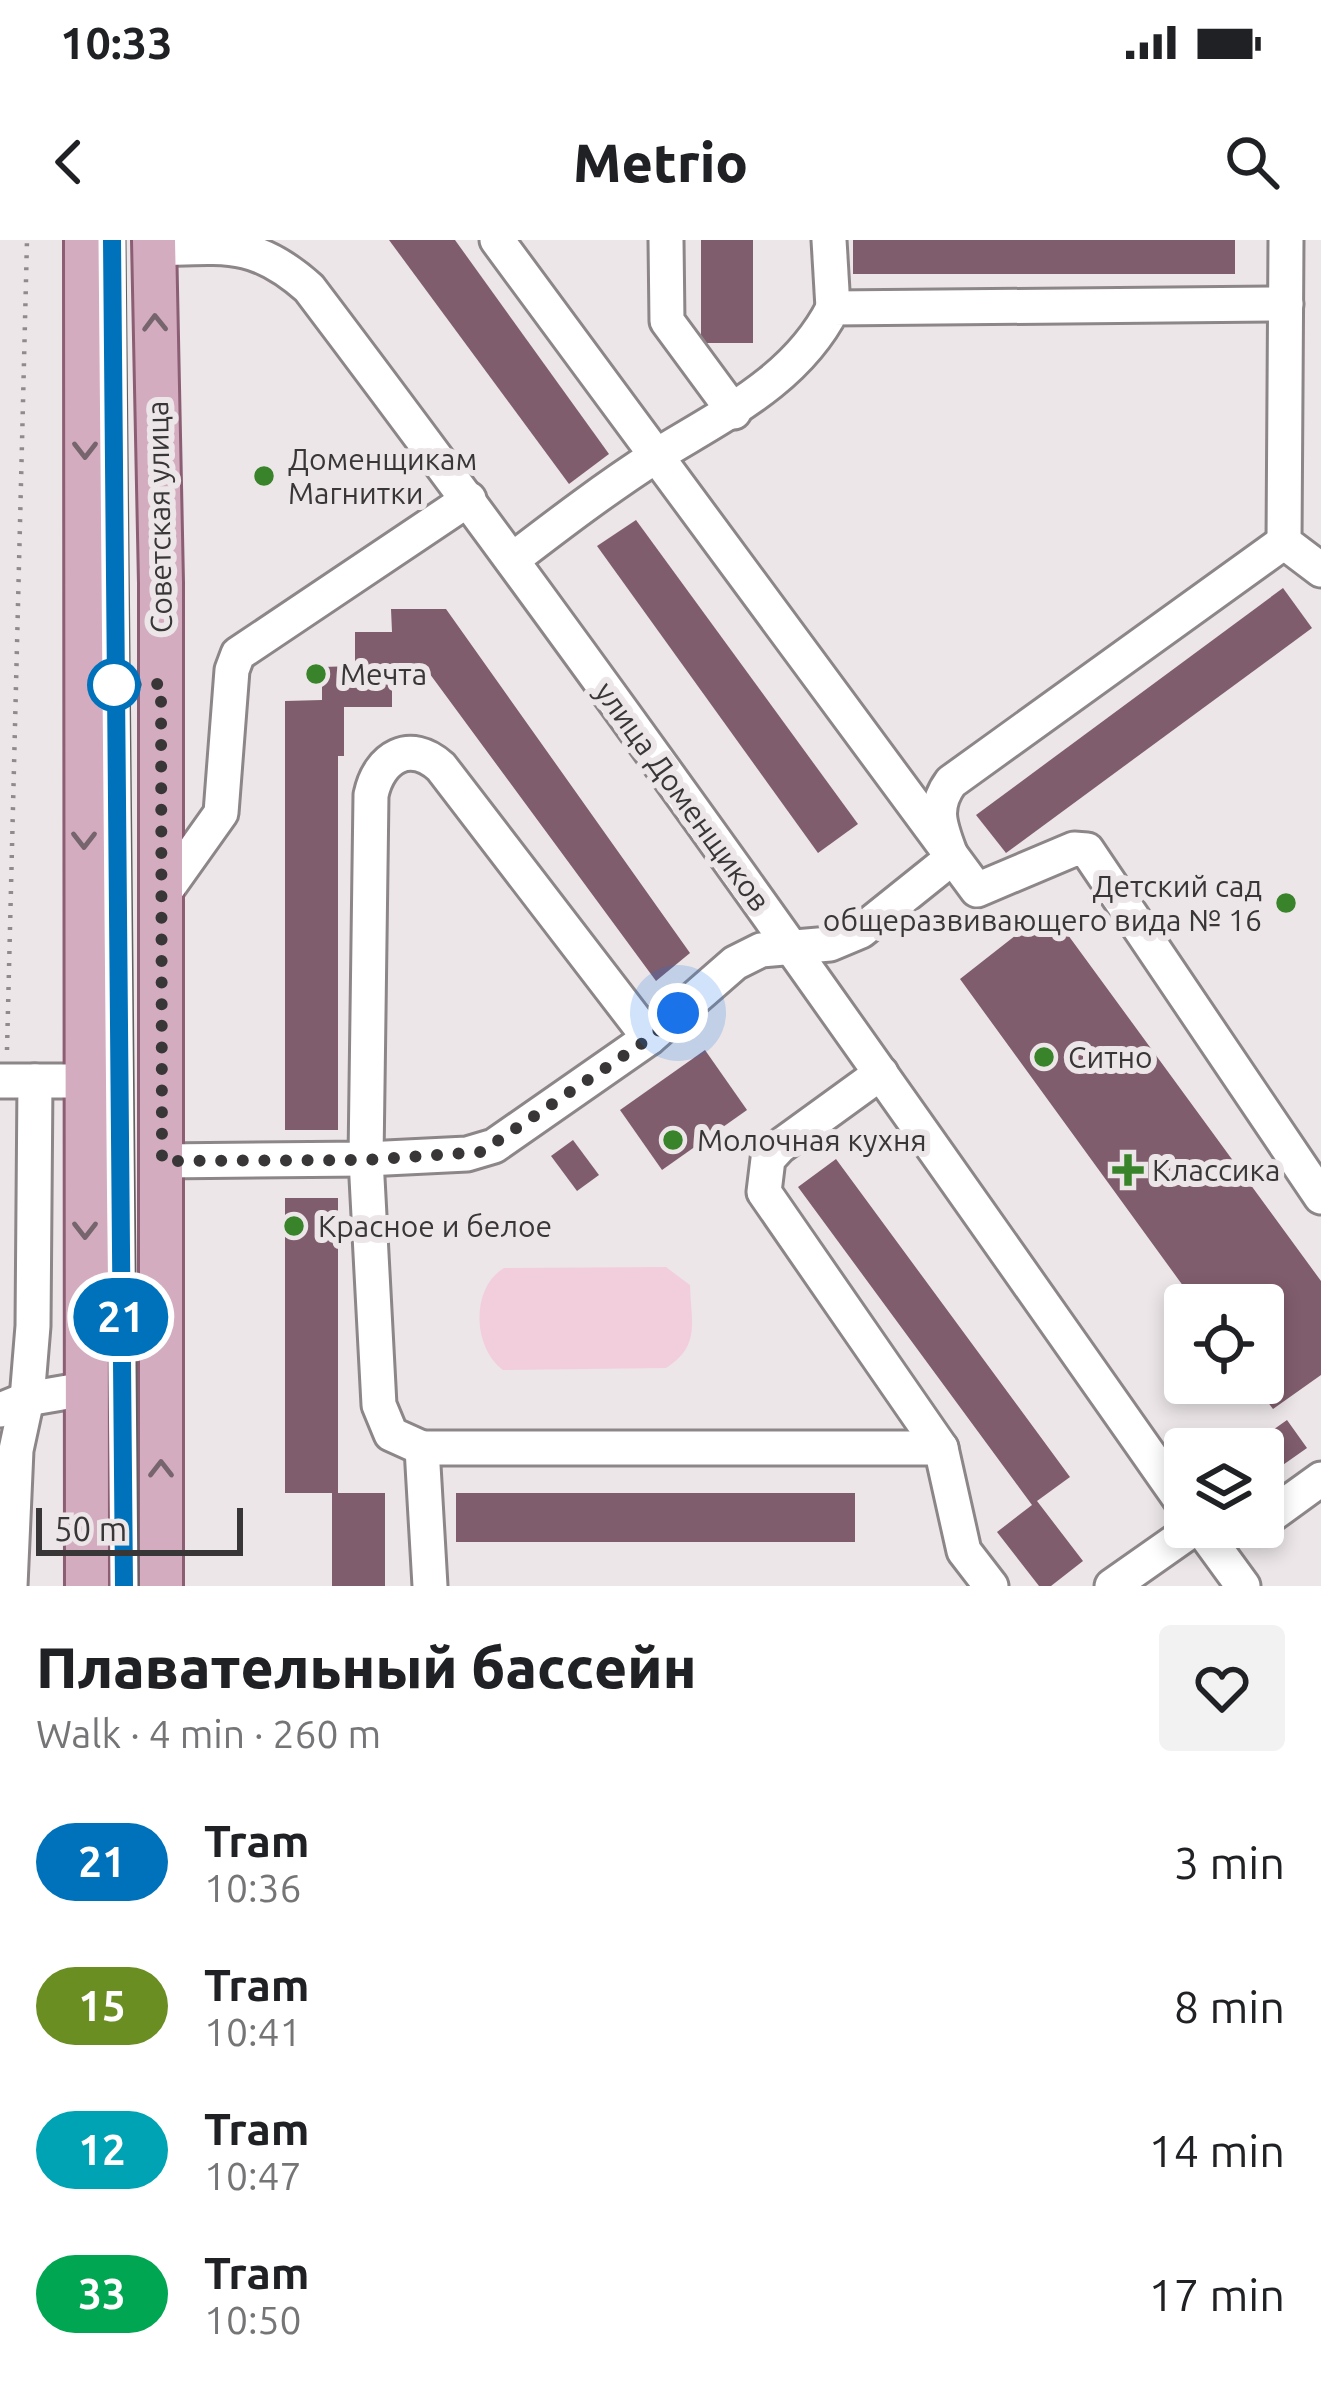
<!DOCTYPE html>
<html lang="en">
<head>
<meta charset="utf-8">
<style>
	body { margin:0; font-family:Ubuntu,sans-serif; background:#f2f2f2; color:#202124; height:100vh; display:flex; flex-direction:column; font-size:45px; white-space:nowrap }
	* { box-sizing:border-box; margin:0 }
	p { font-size:39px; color:#757577 }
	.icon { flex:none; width:66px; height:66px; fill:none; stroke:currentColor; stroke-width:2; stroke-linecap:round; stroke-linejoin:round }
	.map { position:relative; height:1346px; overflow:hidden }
	.drawer { display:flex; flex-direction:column; background:#fff; flex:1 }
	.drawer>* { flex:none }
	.badge { padding:0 24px; border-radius:39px; font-size:42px; line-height:78px }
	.tools { position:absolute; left:1164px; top:1044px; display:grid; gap:24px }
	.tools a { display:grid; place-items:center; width:120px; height:120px; border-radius:12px; background:#fff; box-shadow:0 6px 18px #0003; font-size:60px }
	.scale { position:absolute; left:36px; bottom:30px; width:207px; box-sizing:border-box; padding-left:12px; border:6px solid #383637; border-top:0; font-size:33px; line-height:42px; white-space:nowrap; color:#383637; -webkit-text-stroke:9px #ece6e8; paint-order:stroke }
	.you { position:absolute; width:60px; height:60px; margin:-30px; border:9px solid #fff; border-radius:50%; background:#1a73e8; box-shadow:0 0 0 18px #1a73e833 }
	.map>.badge { position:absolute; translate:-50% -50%; box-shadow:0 0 0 6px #fff }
	.round { display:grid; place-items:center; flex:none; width:126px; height:126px; border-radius:12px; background:#f2f2f2 }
	.head { display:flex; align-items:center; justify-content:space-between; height:204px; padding:0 36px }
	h1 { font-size:57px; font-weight:800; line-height:90px }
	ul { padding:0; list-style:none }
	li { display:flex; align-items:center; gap:36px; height:144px; padding:0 36px }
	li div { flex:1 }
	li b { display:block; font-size:45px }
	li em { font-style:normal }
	li .badge { min-width:132px; font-weight:700; text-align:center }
	.status { display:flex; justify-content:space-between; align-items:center; height:84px; padding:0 60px; background:#fff; direction:ltr }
	.status svg { height:33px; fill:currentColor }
	header { display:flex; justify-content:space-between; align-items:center; height:156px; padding:0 36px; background:#fff; font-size:54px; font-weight:800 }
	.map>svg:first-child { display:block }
	.green { fill:#f2cedd }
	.building { fill:#805d6d }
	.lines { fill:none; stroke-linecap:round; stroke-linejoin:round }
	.minor-casing { stroke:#8c8688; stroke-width:39 }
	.major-casing { stroke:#8b5e73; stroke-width:48 }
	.path { stroke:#8f8b8d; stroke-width:4.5; stroke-dasharray:3 9; stroke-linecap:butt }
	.minor { stroke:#fff; stroke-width:33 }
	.major { stroke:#d4acbf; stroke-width:42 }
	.tram { stroke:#636061; stroke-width:3 }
	.oneway { stroke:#76656d }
	.line-casing { stroke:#fff; stroke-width:27 }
	.line { stroke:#0072bc; stroke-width:18 }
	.walk { stroke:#383637; stroke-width:12; stroke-dasharray:0 21.6 }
	.poi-dot { fill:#39832a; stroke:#ece6e8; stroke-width:4.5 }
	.stop-dot { fill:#fff; stroke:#0072bc; stroke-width:6 }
	.labels { text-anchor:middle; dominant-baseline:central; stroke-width:12; stroke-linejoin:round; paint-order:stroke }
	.poi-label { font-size:30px; fill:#383637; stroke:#ece6e8; text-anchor:start }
	.street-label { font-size:30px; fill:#383637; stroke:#ece6e8 }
</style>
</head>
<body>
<div class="status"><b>10:33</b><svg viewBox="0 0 49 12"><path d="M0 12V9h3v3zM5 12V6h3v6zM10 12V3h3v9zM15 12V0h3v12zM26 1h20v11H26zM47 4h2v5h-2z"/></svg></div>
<header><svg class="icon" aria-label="back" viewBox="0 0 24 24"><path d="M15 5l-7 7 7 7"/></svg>Metrio<svg class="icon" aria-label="search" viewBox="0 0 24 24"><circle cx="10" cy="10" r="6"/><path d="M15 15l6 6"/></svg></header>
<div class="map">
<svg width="1321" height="1346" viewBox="0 0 1321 1346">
	<rect width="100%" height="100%" fill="#ece6e8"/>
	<path class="green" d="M666 1027 690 1045C691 1082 701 1106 666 1128L503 1130C472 1107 471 1047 504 1028Z"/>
	<g class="building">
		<path d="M389 0H455L609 214 569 244Z"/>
		<rect x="701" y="0" width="52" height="103"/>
		<rect x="853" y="0" width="382" height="34"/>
		<path d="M636 280 858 584 818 613 597 306Z"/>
		<path d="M1283 348 1312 388 1006 613 976 575Z"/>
		<path d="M391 369H446L690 713 656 741 424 426H392V467H344V516H338V890H285V461L322 460V427L355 426V392H392Z"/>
		<path d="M1049 669 1321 1041V1135L1273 1169 1254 1143H1263V1065H1197L960 739Z"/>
		<path d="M705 810 747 870 662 930 620 870Z"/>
		<path d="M573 900 599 935 577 951 551 916Z"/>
		<path d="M836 919 1070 1237 1037 1261 1083 1321 1051 1346H1039L997 1292 1032 1265 798 947Z"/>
		<path d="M285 958H338V1253H385V1346H332V1253H285Z"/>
		<path d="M1287 1180 1307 1208 1270 1234 1263 1224V1209L1250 1206Z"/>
		<rect x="456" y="1253" width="399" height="49"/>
	</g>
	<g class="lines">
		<g class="minor-casing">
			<g id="minor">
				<path d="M497 0 977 650 1074 609 1087 610 1321 957"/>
				<path d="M666 0 667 81 734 172"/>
				<path d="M829 0 833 68"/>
				<path d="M1286 0 1284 302 1321 330"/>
				<path d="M154 9C226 7 255 0 309 48 611 447 898 857 1185 1266"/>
				<path d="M512 320C559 284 606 248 656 216 722 175 796 141 833 68L1286 64"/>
				<path d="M162 656 221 573 232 430 238 414 469 259"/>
				<path d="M881 833 779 907 768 919 764 952 941 1208"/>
				<path d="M0 841H84"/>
				<path d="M162 921 366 919 467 914 494 906 649 798 735 723 761 710 830 704 861 691 952 618C941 588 931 569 951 542L1284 302"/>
				<path d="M0 1170 27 1159 85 1149"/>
				<path d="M422 1208H941L964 1311 991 1346"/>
				<path d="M1263 1281 1321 1239"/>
				<path d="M1200 1287 1243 1346"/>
				<path d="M10 1346 16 1210 27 1159 33 1086 35 841"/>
				<path d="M430 1346 422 1208 391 1194 379 1165 366 919 371 555C379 517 410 499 441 527L649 798"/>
				<path d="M1112 1346 1196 1287"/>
			</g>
		</g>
		<g class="major-casing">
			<g id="major">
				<path d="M86 0 87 1346"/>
				<path d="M154 0 161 343V1346"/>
			</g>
		</g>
		<path class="path" d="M7 810 27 0"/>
		<use href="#minor" class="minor"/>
		<use href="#major" class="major"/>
		<path class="tram" d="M125 0 138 1346"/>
	</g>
	<defs><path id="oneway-chevron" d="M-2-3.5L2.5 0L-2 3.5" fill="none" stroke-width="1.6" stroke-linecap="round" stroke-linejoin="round" transform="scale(3)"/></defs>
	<g class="oneway">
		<use href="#oneway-chevron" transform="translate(155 83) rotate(-91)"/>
		<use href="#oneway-chevron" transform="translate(85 210) rotate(90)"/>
		<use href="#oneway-chevron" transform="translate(84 600) rotate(90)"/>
		<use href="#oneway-chevron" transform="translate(85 990) rotate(90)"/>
		<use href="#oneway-chevron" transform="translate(161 1229) rotate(-90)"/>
	</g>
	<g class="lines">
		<g class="line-casing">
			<path id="line" d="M112 0 124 1346"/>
		</g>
		<use href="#line" class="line"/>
		<path class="walk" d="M114 445 161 444 162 921 366 920 481 912 650 798 678 773"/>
	</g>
	<g class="poi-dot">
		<circle cx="264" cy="236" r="12"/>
		<circle cx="316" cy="434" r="12"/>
		<circle cx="1286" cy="663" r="12"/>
		<circle cx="1044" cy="817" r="12"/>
		<circle cx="673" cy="900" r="12"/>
		<path d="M1122 912h12v12h12v12h-12v12h-12v-12h-12v-12h12z"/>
		<circle cx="294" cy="986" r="12"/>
	</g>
	<circle class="stop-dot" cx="114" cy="445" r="24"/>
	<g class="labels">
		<g class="poi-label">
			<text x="288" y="219">Доменщикам<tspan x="288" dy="34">Магнитки</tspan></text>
			<text x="340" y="434">Мечта</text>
			<text x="1262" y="646" text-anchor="end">Детский сад<tspan x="1262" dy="34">общеразвивающего вида № 16</tspan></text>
			<text x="1068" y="817">Ситно</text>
			<text x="697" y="900">Молочная кухня</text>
			<text x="1152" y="930">Классика</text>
			<text x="318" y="986">Красное и белое</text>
		</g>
		<g class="street-label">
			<text transform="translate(159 277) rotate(-91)">Советская улица</text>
			<text transform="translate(683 556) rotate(54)">улица Доменщиков</text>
		</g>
	</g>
</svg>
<div class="tools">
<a><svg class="icon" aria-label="locate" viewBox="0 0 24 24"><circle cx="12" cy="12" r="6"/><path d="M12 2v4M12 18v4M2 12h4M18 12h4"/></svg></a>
<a><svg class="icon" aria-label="layers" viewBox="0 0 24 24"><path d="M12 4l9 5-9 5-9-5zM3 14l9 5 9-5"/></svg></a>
</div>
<div class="scale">50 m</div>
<div class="you" style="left:678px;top:773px"></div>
<b class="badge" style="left:121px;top:1077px;background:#0072bc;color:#fff">21</b>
</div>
<section class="drawer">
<div class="head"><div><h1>Плавательный бассейн</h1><p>Walk · 4 min · 260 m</p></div><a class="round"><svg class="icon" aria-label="heart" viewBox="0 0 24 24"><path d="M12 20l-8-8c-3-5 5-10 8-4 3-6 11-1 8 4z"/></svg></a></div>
<ul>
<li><span class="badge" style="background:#0072bc;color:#fff">21</span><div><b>Tram</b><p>10:36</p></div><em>3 min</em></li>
<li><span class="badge" style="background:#6b8e23;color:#fff">15</span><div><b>Tram</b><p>10:41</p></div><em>8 min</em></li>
<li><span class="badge" style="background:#00a3b4;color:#fff">12</span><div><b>Tram</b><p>10:47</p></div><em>14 min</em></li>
<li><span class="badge" style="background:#00a651;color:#fff">33</span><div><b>Tram</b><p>10:50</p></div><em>17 min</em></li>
</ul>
</section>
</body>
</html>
